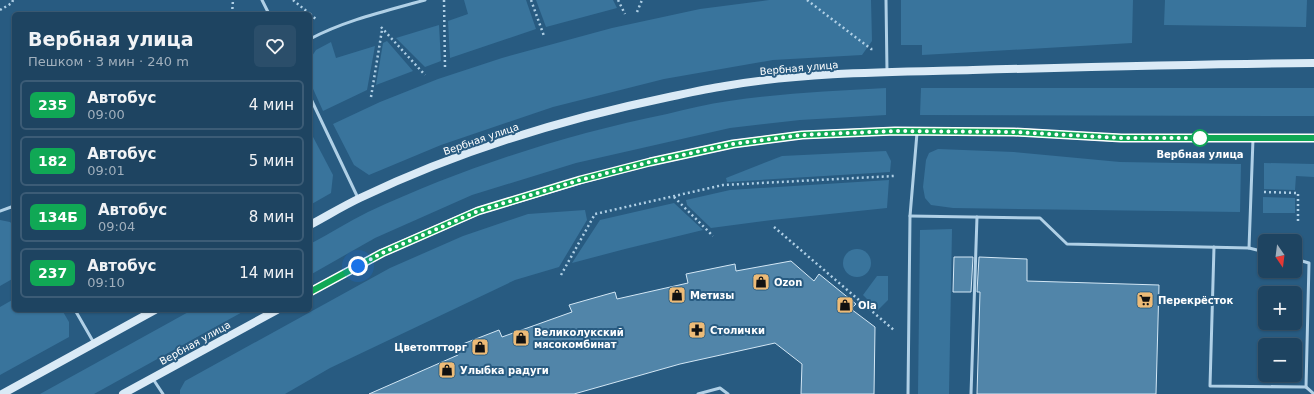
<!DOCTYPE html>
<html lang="ru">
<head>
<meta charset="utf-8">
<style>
	body { margin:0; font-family:"DejaVu Sans",sans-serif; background:#2b4e6a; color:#f1f3f6; height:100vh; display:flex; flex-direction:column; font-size:15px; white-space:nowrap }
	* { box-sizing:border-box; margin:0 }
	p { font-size:13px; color:#a1b0bd }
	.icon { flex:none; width:22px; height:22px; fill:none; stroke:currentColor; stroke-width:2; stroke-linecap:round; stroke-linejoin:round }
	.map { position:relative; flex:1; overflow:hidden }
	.panel { position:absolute; left:12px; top:12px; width:300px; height:300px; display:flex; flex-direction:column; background:#1e4461; border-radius:6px; box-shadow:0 1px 3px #0004,0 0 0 1px #3c5c76 }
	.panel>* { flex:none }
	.badge { padding:0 8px; border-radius:6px; font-size:14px; line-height:26px }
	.needle { width:26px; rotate:166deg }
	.buttons { position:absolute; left:1258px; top:234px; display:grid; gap:8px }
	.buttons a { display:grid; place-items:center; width:44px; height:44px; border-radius:6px; background:#1e4461; box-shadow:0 1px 3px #0004,0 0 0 1px #3c5c76; font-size:20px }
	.you { position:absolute; width:20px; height:20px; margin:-10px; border:3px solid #fff; border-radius:50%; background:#1a73e8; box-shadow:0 0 0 6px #1a73e833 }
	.map>.badge { position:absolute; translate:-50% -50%; box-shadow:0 0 0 2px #fff }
	.round { display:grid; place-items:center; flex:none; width:42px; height:42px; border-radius:6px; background:#2b4e6a }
	.headline { display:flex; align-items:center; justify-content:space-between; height:68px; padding:0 16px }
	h1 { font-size:19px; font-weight:600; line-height:30px }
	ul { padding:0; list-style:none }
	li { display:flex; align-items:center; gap:12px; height:50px; margin:0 8px 6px; padding:0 8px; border:2px solid #3c5c76; border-radius:6px }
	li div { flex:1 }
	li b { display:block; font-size:15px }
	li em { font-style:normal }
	li .badge { min-width:44px; font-weight:700; text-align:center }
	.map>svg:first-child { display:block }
	.green { fill:#39749c }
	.building { fill:#5185a9; stroke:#d3e7f5 }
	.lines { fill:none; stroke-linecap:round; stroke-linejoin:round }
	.path { stroke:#b0d0e6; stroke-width:2.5; stroke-dasharray:2 3; stroke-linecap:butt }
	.service { stroke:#b0d0e6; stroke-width:3 }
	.secondary { stroke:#daeaf6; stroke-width:8 }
	.line-casing { stroke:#fff; stroke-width:9 }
	.line { stroke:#10a855; stroke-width:6 }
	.walk { stroke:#fff; stroke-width:4; stroke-dasharray:0 7.2 }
	.stop-dot { fill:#fff; stroke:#10a855; stroke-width:2 }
	.labels { text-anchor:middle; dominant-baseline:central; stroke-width:4; stroke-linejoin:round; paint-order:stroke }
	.street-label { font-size:10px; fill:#fff; stroke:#285b81 }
	.stop-label { font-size:10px; font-weight:bold; fill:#fff; stroke:#285b81 }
	.poi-label { font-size:10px; font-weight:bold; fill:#fff; stroke:#285b81; text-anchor:start }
</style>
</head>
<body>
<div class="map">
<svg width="1314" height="394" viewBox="0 0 1314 394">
	<rect width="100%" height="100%" fill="#285b81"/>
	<g class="green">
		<path d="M464 0H526L536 29 450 58 448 21 468 14Z"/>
		<path d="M536 0H613L617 8 546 27Z"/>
		<path d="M769 0H871L872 41 862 55 773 60 664 79 553 107 441 145 369 175 354 165 333 124 380 102 438 79 502 58 612 28 700 9Z"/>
		<path d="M901 0H1133L1132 43 922 55V45H901Z"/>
		<path d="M1165 0H1307L1306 27 1164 25Z"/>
		<path d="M439 25 441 61 425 67 396 38Z"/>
		<path d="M387 41 413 71 376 85 383 43Z"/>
		<path d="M331 42 336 58 375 46 367 90 323 111 310 82V59L316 50Z"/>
		<path d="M886 88V115L800 120 730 128 576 163 472 195 375 238 310 275V244C329 234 348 222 368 212 463 168 564 135 667 114 687 109 708 104 729 101 781 93 833 91 886 88Z"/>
		<path d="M921 88H1314V116L920 115Z"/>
		<path d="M312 135 333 175 331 193 310 205V136Z"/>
		<path d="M938 149 1014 152 1120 162 1241 164 1240 212 953 208 931 205 925 198 923 187 926 160 929 153Z"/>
		<path d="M886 151 891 161 890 172 727 182 726 178 782 156Z"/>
		<path d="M1264 163 1314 164V177L1296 176 1295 190 1264 189Z"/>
		<path d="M889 180 887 208 772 220 711 228 687 205 686 200 730 190Z"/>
		<path d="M1263 197 1295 198V213H1263Z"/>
		<path d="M674 203 703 230 625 249 572 263 600 220Z"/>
		<path d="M585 210 587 220 559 267 515 280 330 368 285 394H180V390L185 381 390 268 463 236 528 214Z"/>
		<path d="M0 220 10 222 14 226V278L0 286Z"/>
		<path d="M952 229 949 394H918L920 230Z"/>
		<circle cx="857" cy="263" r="14"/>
		<path d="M877 276H888V300L878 310 863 295Z"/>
		<path d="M14 299V310H62L69 322V337L0 375V307Z"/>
		<path d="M192 310H246L94 394H40Z"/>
	</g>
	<g class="building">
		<path d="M954 257H973L971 292H953Z"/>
		<path d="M979 257 1027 259V281L1159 285 1156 394H977L980 292H977Z"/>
		<path d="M791 261 814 281 819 274 856 304 851 309 875 327 874 394H801L802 364 775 343 680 364 574 394H369L458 355 455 347 499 330 502 337 572 312 569 305 615 292 617 299 688 283 686 274 735 264 736 271Z"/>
	</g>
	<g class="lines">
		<g class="path">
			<path d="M293 0 310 14"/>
			<path d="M444 0 445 68"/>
			<path d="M531 0 544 36"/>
			<path d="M618 0 625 14"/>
			<path d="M807 0 871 49H874"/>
			<path d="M0 10 12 3 13 0"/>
			<path d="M637 12 642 0"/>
			<path d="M232 14 233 0"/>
			<path d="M310 14 317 20"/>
			<path d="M381 27 425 75"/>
			<path d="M371 97 382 30"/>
			<path d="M1264 192 1298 193V221"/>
			<path d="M674 197 713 236"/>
			<path d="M774 227 895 331"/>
			<path d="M561 275 595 214 723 185 894 176"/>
		</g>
		<g class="service">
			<path d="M262 0 269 14"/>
			<path d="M886 0 887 71"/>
			<path d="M310 39C346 20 386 11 425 0"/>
			<path d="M310 97 358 198"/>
			<path d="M0 211 14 206"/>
			<path d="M910 216 1040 218 1067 244 1249 248 1253 139"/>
			<path d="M1214 247 1210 386 1306 387 1314 394"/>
			<path d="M1249 248 1265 252"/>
			<path d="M1295 259 1309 263 1306 387"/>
			<path d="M75 310 94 343"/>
			<path d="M153 379 163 394"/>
			<path d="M698 394 720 388 728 394"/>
			<path d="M908 394 910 216 917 133"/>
			<path d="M971 394 977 217"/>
		</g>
		<g class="secondary">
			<path d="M310 225C327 216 343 206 360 198 458 151 563 119 669 97 688 93 706 89 725 86 806 72 890 72 973 70 1086 67 1200 64 1314 63"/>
			<path d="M310 292 382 253 478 211 581 180 650 162 733 144 802 135 895 131 1014 132 1121 138H1314"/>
			<path d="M2 394 155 310"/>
			<path d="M123 394 277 310"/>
		</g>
	</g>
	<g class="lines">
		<g class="line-casing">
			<path id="line" d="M310 292 382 253 478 211 580 180 650 162 733 144 802 135 895 131 1014 132 1121 138H1314"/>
		</g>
		<use href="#line" class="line"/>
		<path class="walk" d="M358 266 382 253 478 211 580 180 650 162 733 144 802 135 895 131 1014 132 1121 138H1200"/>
	</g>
	<defs>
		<g id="shop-square" transform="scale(0.9)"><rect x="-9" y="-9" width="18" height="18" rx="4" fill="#edbb77" stroke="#285b81"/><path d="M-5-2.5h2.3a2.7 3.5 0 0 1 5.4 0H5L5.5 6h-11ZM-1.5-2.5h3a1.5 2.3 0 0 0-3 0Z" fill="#111"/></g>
		<g id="supermarket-square" transform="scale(0.9)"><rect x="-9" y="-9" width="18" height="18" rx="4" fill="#edbb77" stroke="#285b81"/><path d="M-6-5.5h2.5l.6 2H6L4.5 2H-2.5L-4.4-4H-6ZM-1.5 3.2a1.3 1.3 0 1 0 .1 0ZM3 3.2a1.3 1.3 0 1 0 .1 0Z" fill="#111"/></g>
		<g id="pharmacy-square" transform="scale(0.9)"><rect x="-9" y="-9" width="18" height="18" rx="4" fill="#edbb77" stroke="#285b81"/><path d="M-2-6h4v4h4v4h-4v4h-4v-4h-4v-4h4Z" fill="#111"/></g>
	</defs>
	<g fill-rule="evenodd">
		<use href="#shop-square" x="761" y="282"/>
		<use href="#shop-square" x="677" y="295"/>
		<use href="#supermarket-square" x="1145" y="300"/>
		<use href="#shop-square" x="845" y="305"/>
		<use href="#pharmacy-square" x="697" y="330"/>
		<use href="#shop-square" x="521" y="338"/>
		<use href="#shop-square" x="480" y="347"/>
		<use href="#shop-square" x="447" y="370"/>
	</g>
	<circle class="stop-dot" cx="1200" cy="138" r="8"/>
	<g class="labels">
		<g class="street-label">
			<text transform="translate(799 68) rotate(-5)">Вербная улица</text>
			<text transform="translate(481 139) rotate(-19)">Вербная улица</text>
			<text transform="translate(195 343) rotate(-29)">Вербная улица</text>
		</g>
		<g class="stop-label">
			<text x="1200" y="154">Вербная улица</text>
		</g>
		<g class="poi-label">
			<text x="774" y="282">Ozon</text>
			<text x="690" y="295">Метизы</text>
			<text x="1158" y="300">Перекрёсток</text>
			<text x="858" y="305">Ola</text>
			<text x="710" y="330">Столички</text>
			<text x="534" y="332">Великолукский<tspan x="534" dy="12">мясокомбинат</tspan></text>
			<text x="467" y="347" text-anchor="end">Цветоптторг</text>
			<text x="460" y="370">Улыбка радуги</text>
		</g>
	</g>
</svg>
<div class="buttons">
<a><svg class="needle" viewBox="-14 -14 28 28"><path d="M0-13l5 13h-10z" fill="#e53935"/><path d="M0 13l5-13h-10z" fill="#a1b0bd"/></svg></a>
<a>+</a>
<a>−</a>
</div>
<div class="you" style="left:358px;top:266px"></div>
<section class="panel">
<div class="headline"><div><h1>Вербная улица</h1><p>Пешком · 3 мин · 240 m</p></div><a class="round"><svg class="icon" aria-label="heart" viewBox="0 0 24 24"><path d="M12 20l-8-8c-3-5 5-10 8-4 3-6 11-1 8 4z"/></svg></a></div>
<ul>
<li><span class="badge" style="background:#10a855;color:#fff">235</span><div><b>Автобус</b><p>09:00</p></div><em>4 мин</em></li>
<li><span class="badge" style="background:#10a855;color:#fff">182</span><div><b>Автобус</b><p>09:01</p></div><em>5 мин</em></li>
<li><span class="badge" style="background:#10a855;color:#fff">134Б</span><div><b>Автобус</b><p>09:04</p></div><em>8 мин</em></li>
<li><span class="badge" style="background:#10a855;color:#fff">237</span><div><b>Автобус</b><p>09:10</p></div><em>14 мин</em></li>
</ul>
</section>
</div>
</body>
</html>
